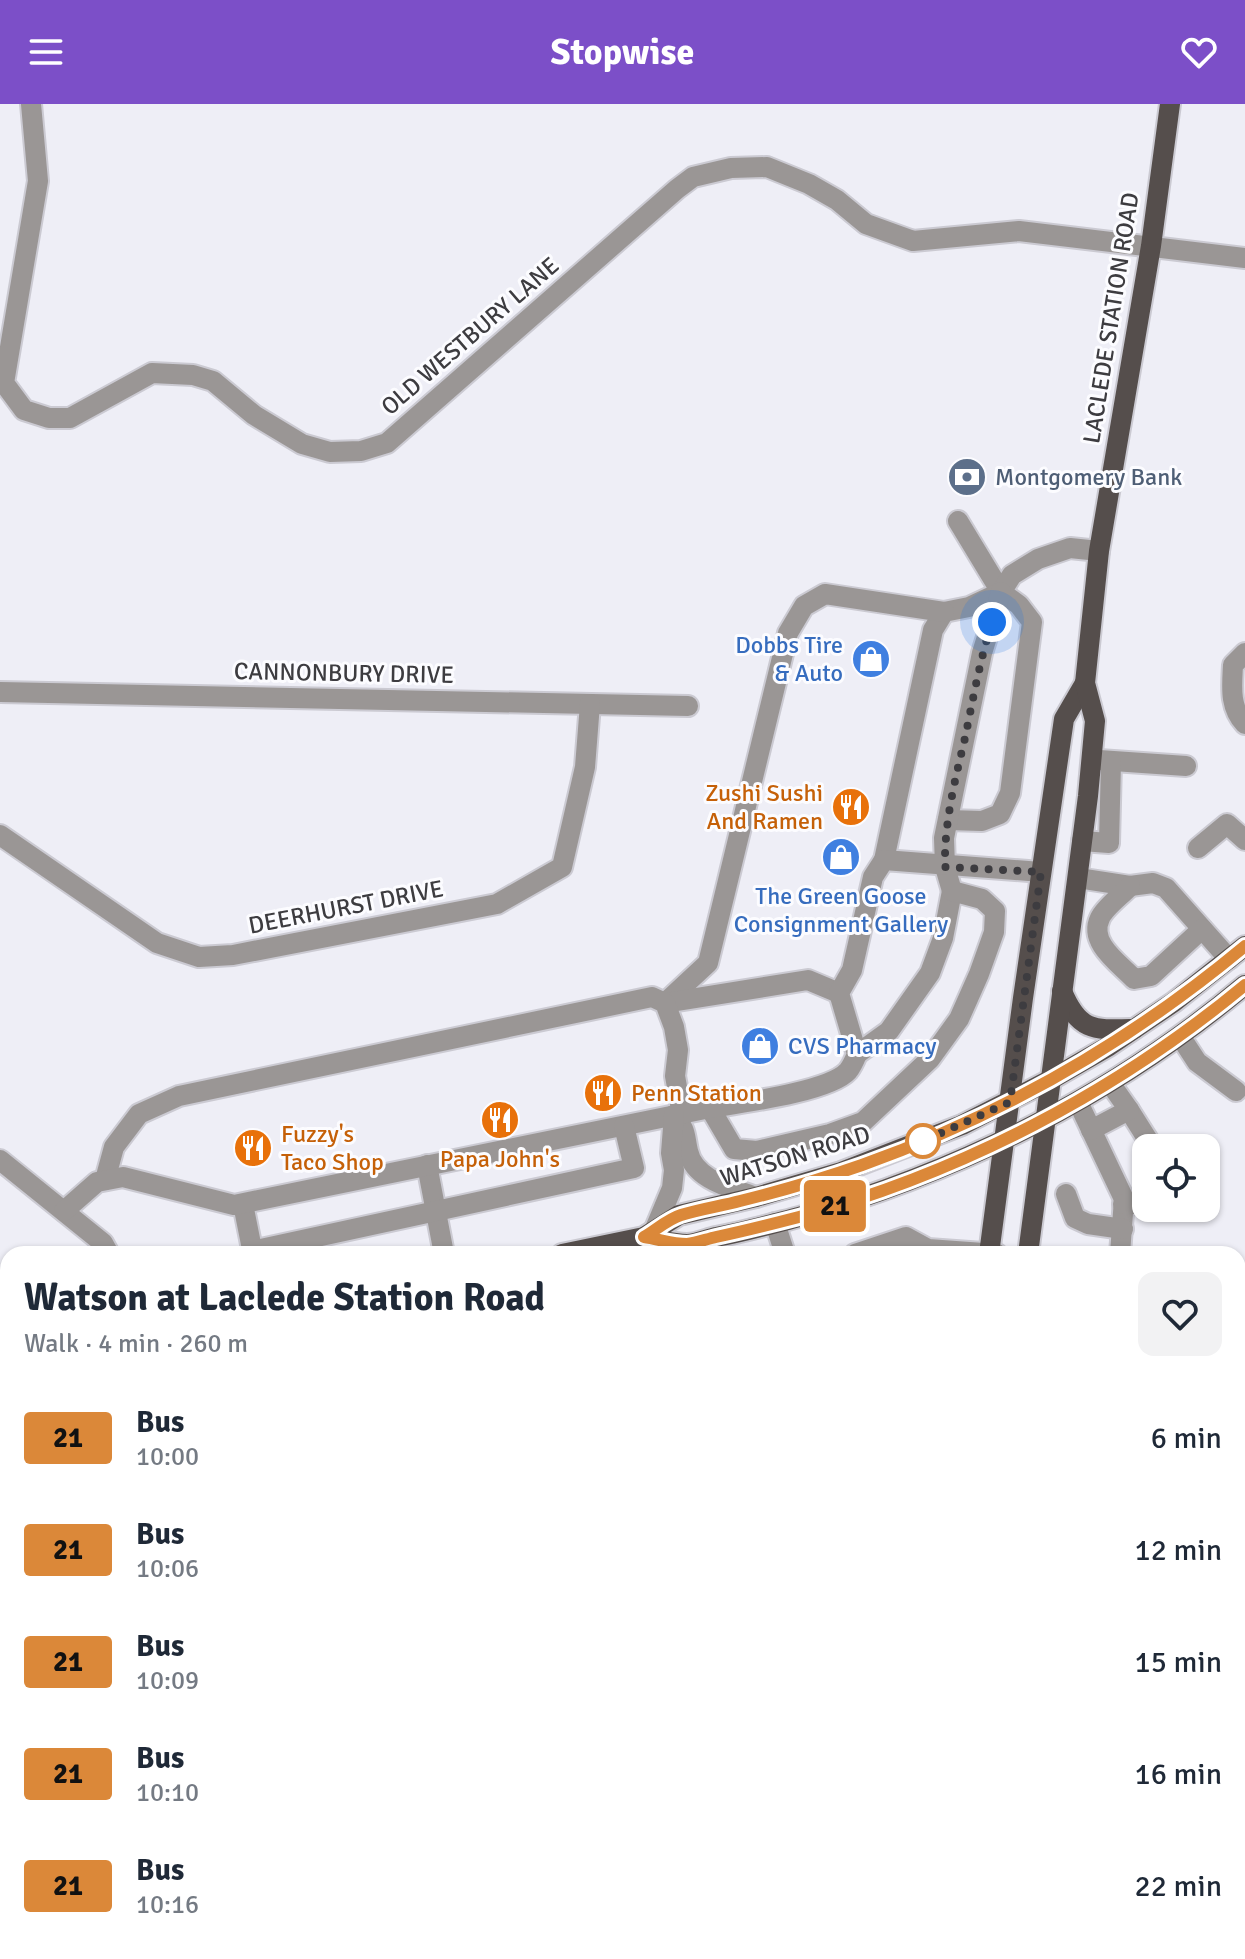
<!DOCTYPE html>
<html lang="en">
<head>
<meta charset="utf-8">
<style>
	body { margin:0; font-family:Signika,sans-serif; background:#f2f2f3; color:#1f2937; height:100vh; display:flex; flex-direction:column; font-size:30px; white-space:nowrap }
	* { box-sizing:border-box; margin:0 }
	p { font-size:26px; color:#747a83 }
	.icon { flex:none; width:44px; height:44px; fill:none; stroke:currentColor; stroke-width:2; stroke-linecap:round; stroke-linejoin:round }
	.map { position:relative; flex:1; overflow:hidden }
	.sheet { position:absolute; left:0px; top:1142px; width:1246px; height:714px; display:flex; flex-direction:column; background:#fff; border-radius:24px 24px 0 0; box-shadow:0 2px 6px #0004 }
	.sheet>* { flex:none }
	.badge { padding:0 16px; border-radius:6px; font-size:28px; line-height:52px }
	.controls { position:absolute; left:1132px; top:1030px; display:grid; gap:16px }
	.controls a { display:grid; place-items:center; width:88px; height:88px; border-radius:16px; background:#fff; box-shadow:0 2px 6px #0004; font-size:40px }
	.you { position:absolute; width:40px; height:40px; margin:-20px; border:6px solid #fff; border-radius:50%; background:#1a73e8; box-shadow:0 0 0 12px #1a73e833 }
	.map>.badge { position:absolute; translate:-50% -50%; box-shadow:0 0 0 4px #fff }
	.round { display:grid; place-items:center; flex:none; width:84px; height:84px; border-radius:16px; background:#f2f2f3 }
	.headline { display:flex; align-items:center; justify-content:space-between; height:136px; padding:0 24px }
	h1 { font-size:38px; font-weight:800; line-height:60px }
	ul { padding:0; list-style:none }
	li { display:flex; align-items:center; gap:24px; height:112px; padding:0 24px }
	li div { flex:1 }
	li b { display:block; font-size:30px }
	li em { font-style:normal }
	li .badge { min-width:88px; font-weight:700; text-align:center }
	header { display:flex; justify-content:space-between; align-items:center; height:104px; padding:0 24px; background:#7c4fc8; color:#fff; font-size:36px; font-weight:800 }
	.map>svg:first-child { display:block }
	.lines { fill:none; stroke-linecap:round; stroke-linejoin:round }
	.stream { stroke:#9dd8e8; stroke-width:5 }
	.minor-casing { stroke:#cbcad2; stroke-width:24 }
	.major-casing { stroke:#cbcad2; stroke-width:24 }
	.minor { stroke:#9a9695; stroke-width:20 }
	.major { stroke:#554e4c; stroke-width:20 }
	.line-casing { stroke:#fff; stroke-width:18 }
	.line { stroke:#db8839; stroke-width:12 }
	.walk { stroke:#3d3c40; stroke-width:8; stroke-dasharray:0 14.4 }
	.stop-dot { fill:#fff; stroke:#db8839; stroke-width:4 }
	.labels { text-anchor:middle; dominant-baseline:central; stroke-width:6; stroke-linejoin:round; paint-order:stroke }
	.street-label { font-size:24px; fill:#3d3c40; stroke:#fcfcff }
	.service-label { font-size:24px; fill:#4e5e75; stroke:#fcfcff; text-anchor:start }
	.shop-label { font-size:24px; fill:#366cbe; stroke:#fcfcff; text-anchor:end }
	.food-label { font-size:24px; fill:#c56008; stroke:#fcfcff; text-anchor:start }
</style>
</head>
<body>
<header><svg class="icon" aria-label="menu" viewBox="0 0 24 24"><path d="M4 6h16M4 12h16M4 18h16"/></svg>Stopwise<svg class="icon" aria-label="heart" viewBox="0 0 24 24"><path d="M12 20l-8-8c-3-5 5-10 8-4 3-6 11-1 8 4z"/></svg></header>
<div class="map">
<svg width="1245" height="1855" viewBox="0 0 1245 1855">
	<rect width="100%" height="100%" fill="#eeeef6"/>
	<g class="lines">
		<path class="stream" d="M1238 1529 1245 1540"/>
		<g class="minor-casing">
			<g id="minor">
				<path d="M31 0 38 77 4 279 24 306 49 314H70L152 269 193 271 213 277 254 311 302 340 330 348 361 347 387 339 677 85 693 73 731 64 767 63 809 80 837 96 866 120 913 137 1019 127 1245 154"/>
				<path d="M1245 549 1233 561C1232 582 1229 603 1245 620"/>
				<path d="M0 588 688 602"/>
				<path d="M1099 656 1186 662"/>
				<path d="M948 716 982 717 1000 710 1010 689 1032 518 1019 501 1001 488 958 417"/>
				<path d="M0 731 157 839 199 853 233 851 497 800 562 763 585 663 590 600"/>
				<path d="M1082 737 1109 739 1111 658"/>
				<path d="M1198 744 1227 720 1245 736"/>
				<path d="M884 756 933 526 944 508 969 503 1001 488 1012 471 1038 455 1070 444 1099 447"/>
				<path d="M1078 774 1130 782 1153 779 1166 784 1229 855"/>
				<path d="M1130 782C1122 791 1105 803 1100 814 1088 839 1119 859 1134 875L1151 872 1202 825"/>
				<path d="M665 899 708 859 788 529 804 502 825 490 944 508"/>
				<path d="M665 899 808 876 839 889"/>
				<path d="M1180 932 1197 958 1236 987"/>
				<path d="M857 950 889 927 930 869 943 834 952 787"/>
				<path d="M1078 998 1124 1095 1120 1150"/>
				<path d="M710 1004 734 1045 757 1047 830 1030 863 1018 930 955 959 915 979 870 994 828 995 807 982 795 952 787 945 763 944 734 982 549 1001 488"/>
				<path d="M1129 1006 1153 1044"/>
				<path d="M674 1011C687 1028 684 1029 688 1047 694 1076 732 1084 756 1093"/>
				<path d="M1091 1026 1129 1006 1110 979"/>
				<path d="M0 1056 103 1139 109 1150"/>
				<path d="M427 1061 444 1150"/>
				<path d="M105 1076 114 1043 139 1010 179 992 652 893 665 899 674 923 678 946 675 972 682 1010"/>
				<path d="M1066 1090 1075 1114 1088 1120 1123 1125"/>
				<path d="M243 1100 253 1150"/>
				<path d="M1123 1100H1146"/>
				<path d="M64 1107 97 1078 123 1073 234 1101 710 1004C740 999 829 988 848 967 852 962 855 955 857 950L839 889 852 866 873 773 884 756 1041 768"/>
				<path d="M775 1119 785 1150"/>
				<path d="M654 1127 672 1084 674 1066 671 1049 674 1011"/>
				<path d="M252 1147 634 1064 624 1022"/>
				<path d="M855 1150 906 1133 928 1145 997 1150"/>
				<path d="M1238 1178 1245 1179"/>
				<path d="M1245 1235 1242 1276 1245 1287"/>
				<path d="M0 1509H8"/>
				<path d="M0 1777H8"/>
				<path d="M1238 1781 1245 1792"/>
				<path d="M561 1848V1855"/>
				<path d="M1105 1848 1130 1852 1144 1848"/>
			</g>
		</g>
		<g class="major-casing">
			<g id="major">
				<path d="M1062 887C1079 928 1094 926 1134 925"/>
				<path d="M644 1133C658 1135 673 1140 687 1140 696 1140 707 1135 716 1133 744 1128 772 1120 799 1113 962 1067 1115 990 1245 881"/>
				<path d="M562 1150 644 1133 679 1111 756 1093 841 1068 962 1021 1050 976 1109 942 1174 898 1245 842"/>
				<path d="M989 1150 1023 894 1064 615 1085 579"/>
				<path d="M1028 1150 1088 692 1095 617 1085 579 1099 447 1151 142 1170 0"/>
				<path d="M0 1265 8 1263"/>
				<path d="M914 1855 915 1848"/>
			</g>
		</g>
		<use href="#minor" class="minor"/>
		<use href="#major" class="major"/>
	</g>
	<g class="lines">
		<g class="line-casing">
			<path id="line" d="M1245 842C1131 937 1003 1011 862 1061 822 1075 781 1087 740 1097 721 1102 700 1105 681 1111 668 1115 656 1126 644 1133 658 1135 673 1140 687 1140 696 1139 707 1135 716 1133 744 1127 772 1120 799 1113 962 1068 1115 989 1245 881"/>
		</g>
		<use href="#line" class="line"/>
		<path class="walk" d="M923 1037 919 1039 1010 998 1041 768 945 763C944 719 955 676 965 634 973 595 980 556 992 518"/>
	</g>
	<defs>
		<g id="bank-disc" transform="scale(2)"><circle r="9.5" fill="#5c6f8a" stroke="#fcfcff"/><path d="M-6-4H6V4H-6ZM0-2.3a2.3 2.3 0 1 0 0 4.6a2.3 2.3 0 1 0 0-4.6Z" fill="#fff"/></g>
		<g id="shop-disc" transform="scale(2)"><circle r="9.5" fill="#3f7fe0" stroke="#fcfcff"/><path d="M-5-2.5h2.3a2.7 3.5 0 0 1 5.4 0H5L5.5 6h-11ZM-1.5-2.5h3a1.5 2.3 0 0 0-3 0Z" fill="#fff"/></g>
		<g id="restaurant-disc" transform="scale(2)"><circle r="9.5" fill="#e8710a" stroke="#fcfcff"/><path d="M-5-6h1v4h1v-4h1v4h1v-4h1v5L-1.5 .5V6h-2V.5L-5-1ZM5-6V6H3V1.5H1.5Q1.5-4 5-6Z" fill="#fff"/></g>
	</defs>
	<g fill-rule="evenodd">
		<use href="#bank-disc" x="967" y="373"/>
		<use href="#shop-disc" x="871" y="555"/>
		<use href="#restaurant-disc" x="851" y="703"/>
		<use href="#shop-disc" x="841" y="753"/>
		<use href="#shop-disc" x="760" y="942"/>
		<use href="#restaurant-disc" x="603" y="989"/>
		<use href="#restaurant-disc" x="500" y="1016"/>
		<use href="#restaurant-disc" x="253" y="1044"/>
	</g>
	<circle class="stop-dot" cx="923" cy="1037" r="16"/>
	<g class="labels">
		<g class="street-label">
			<text transform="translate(1111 214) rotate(-81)">LACLEDE STATION ROAD</text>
			<text transform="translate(470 232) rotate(-41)">OLD WESTBURY LANE</text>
			<text transform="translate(344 569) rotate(1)">CANNONBURY DRIVE</text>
			<text transform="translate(346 803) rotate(-11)">DEERHURST DRIVE</text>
			<text transform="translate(795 1052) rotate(-17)">WATSON ROAD</text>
		</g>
		<g class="service-label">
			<text x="995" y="373">Montgomery Bank</text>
		</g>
		<g class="shop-label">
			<text x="843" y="541">Dobbs Tire<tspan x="843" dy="28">&amp; Auto</tspan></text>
			<text x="841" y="792" text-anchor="middle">The Green Goose<tspan x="841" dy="28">Consignment Gallery</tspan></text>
			<text x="788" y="942" text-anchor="start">CVS Pharmacy</text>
		</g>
		<g class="food-label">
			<text x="823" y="689" text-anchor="end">Zushi Sushi<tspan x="823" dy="28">And Ramen</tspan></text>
			<text x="631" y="989">Penn Station</text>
			<text x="281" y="1030">Fuzzy's<tspan x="281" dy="28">Taco Shop</tspan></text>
			<text x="500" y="1055" text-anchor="middle">Papa John's</text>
		</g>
	</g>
</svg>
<div class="controls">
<a><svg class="icon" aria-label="locate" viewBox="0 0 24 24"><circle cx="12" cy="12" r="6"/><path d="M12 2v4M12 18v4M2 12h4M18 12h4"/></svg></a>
</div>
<div class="you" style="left:992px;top:518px"></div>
<b class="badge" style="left:835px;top:1102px;background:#db8839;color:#111">21</b>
<section class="sheet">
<div class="headline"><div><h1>Watson at Laclede Station Road</h1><p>Walk · 4 min · 260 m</p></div><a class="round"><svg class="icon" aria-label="heart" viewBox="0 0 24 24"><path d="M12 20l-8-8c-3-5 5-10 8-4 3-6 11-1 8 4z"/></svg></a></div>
<ul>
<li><span class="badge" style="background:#db8839;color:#111">21</span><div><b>Bus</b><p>10:00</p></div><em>6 min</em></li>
<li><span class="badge" style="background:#db8839;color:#111">21</span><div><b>Bus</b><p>10:06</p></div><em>12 min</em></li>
<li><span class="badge" style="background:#db8839;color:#111">21</span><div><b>Bus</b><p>10:09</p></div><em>15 min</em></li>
<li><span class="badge" style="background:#db8839;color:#111">21</span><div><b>Bus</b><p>10:10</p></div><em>16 min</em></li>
<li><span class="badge" style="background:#db8839;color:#111">21</span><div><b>Bus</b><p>10:16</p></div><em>22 min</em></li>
</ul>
</section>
</div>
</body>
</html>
